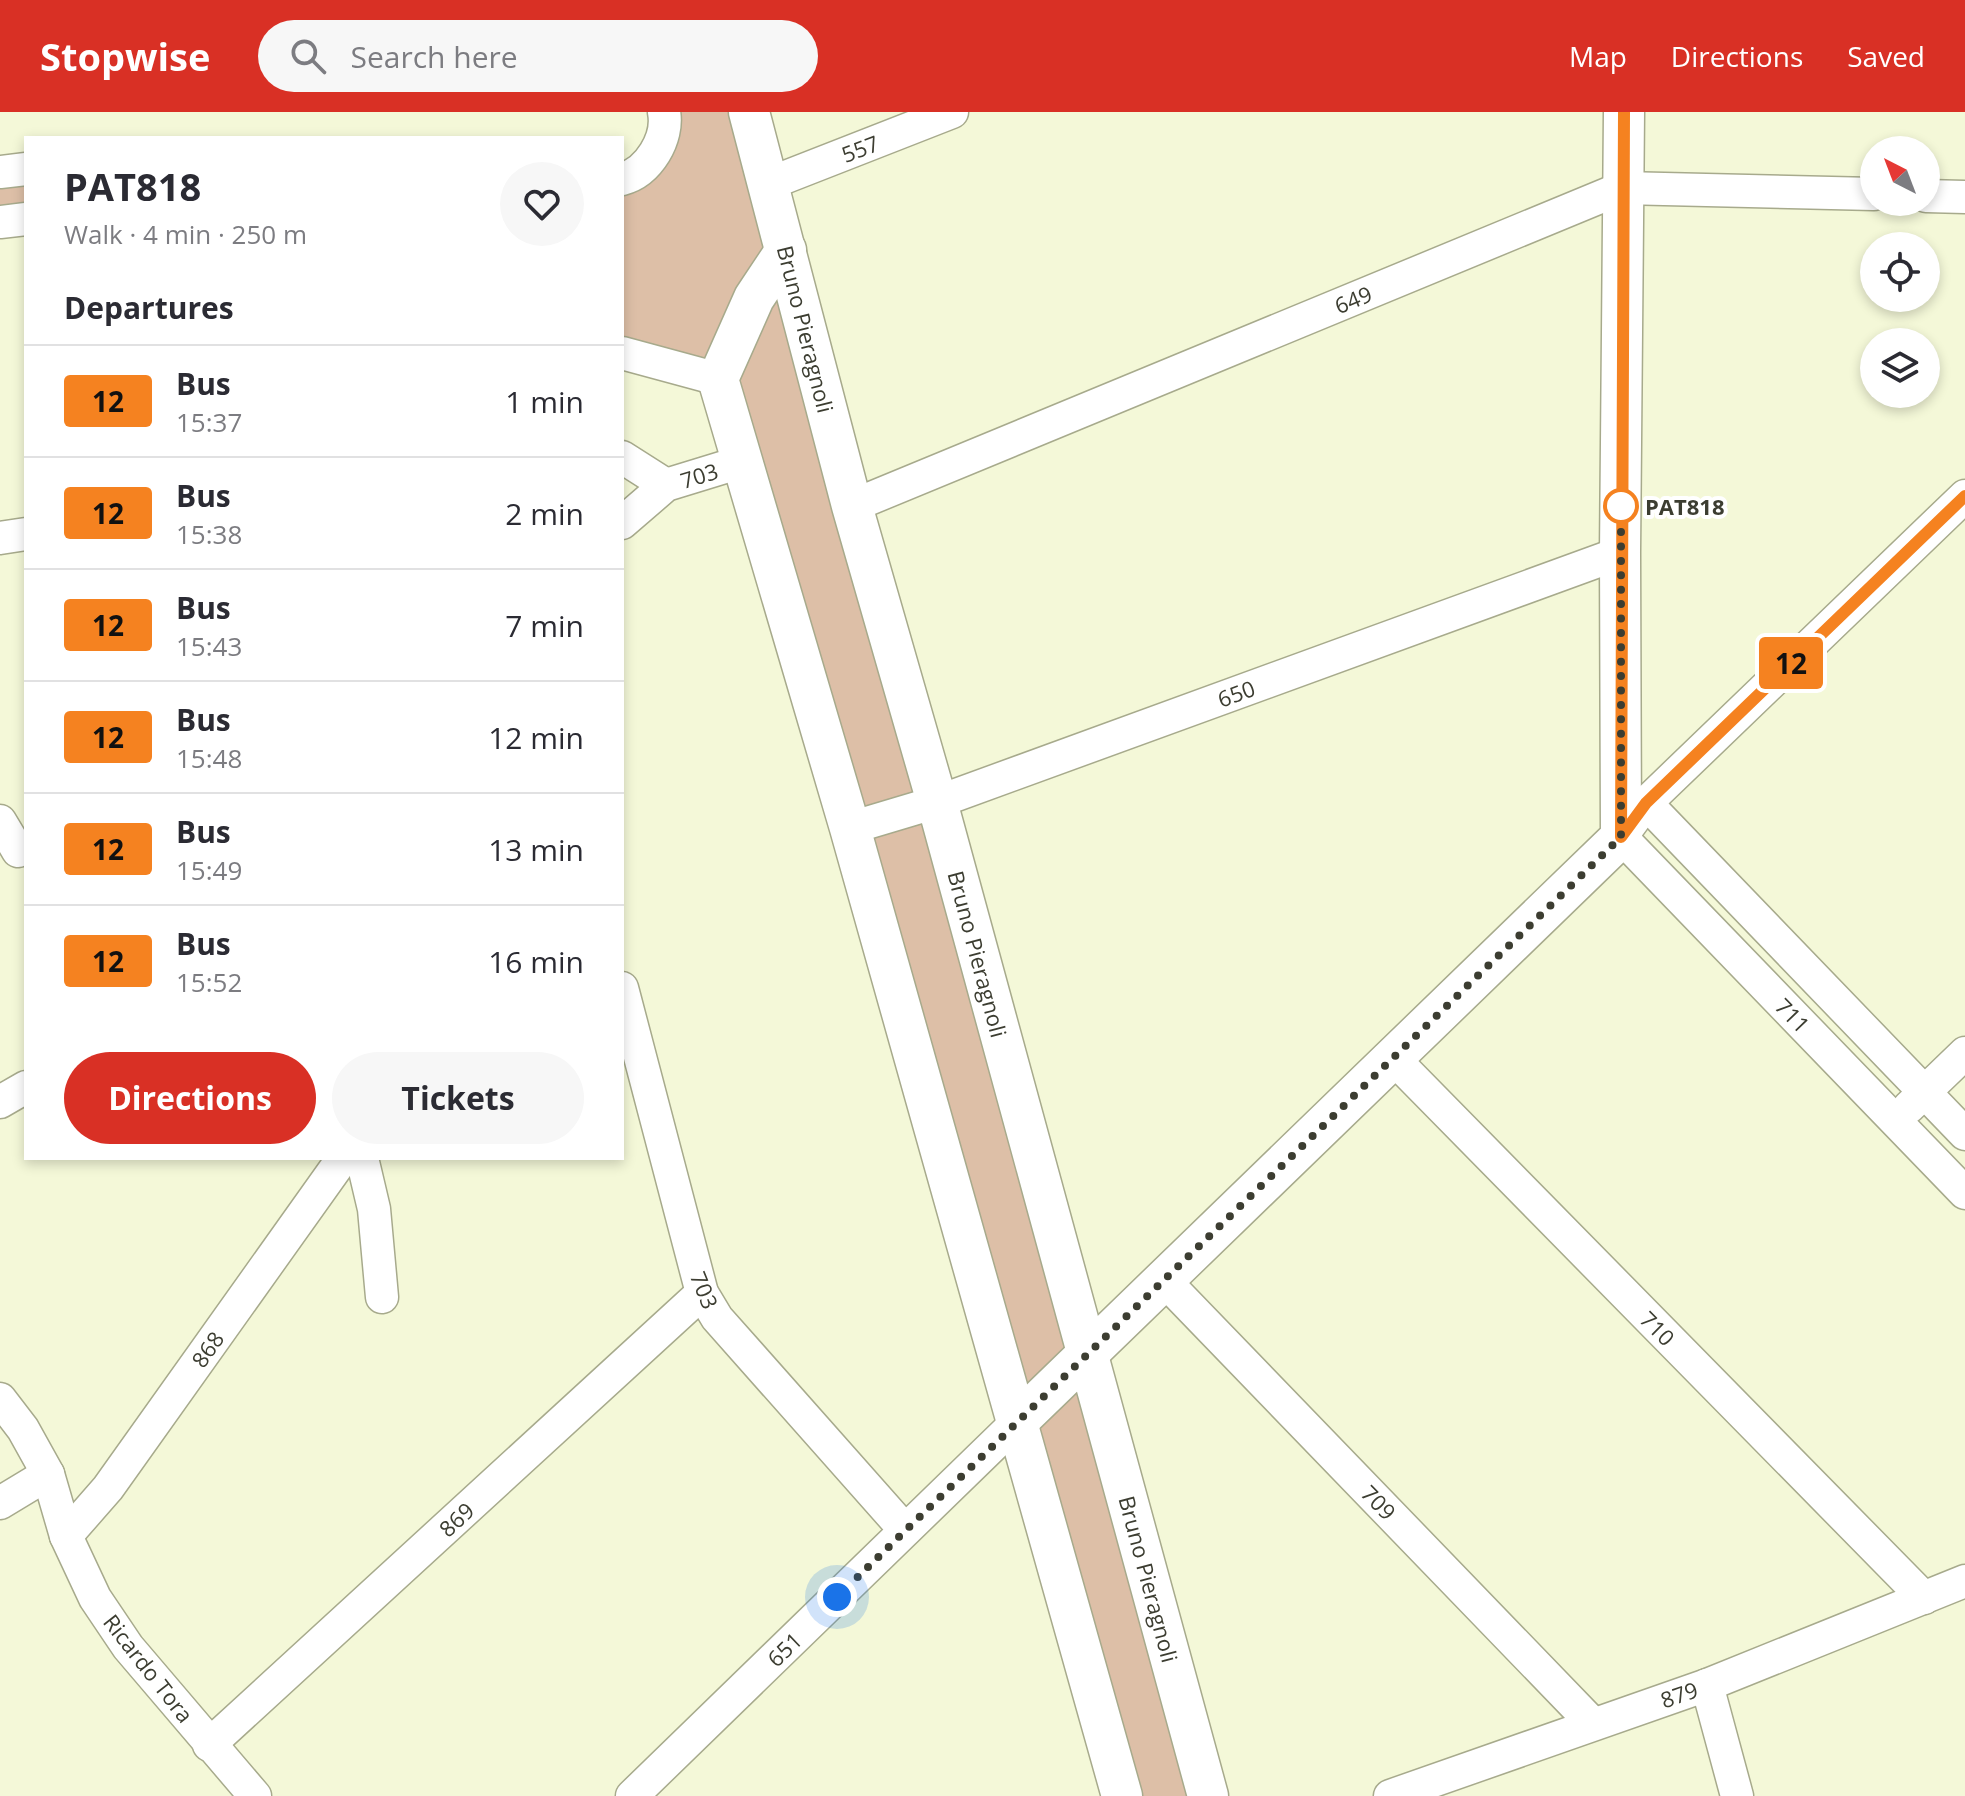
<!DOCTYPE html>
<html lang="en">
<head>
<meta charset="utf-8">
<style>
	body { margin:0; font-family:"Open Sans",sans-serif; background:#f7f7f7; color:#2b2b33; height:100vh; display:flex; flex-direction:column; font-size:30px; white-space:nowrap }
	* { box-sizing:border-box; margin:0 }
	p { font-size:26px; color:#7c7c81 }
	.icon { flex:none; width:44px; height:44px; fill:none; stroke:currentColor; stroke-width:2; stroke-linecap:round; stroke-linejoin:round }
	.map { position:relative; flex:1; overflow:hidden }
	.details { position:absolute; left:24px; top:24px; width:600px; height:1024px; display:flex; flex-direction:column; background:#fff; border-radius:0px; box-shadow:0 4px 12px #0003 }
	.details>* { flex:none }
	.badge { padding:0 16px; border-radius:6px; font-size:28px; line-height:52px }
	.needle { width:52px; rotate:318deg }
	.fabs { position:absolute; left:1860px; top:24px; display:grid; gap:16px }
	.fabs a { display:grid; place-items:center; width:80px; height:80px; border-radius:50%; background:#fff; box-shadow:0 4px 12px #0003; font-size:40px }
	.you { position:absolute; width:40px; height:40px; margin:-20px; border:6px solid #fff; border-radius:50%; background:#1a73e8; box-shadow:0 0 0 12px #1a73e833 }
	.map>.badge { position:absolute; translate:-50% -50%; box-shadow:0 0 0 4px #fff }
	h2 { padding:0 40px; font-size:30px; line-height:72px }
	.round { display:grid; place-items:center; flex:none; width:84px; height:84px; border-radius:42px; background:#f7f7f7 }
	.summary { display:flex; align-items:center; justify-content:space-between; height:136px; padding:0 40px }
	h1 { font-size:38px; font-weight:700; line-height:60px }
	.primary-button { display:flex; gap:16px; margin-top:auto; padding:16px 40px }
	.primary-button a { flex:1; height:92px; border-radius:48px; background:#d93025; color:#fff; font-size:32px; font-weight:700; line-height:92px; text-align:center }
	.primary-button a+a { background:#f7f7f7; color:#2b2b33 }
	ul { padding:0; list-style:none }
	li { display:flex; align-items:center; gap:24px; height:112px; padding:0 40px; border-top:2px solid #e1e1e2 }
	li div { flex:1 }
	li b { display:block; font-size:30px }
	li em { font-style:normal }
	li .badge { min-width:88px; font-weight:700; text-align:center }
	header { display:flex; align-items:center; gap:48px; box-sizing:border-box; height:112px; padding:0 40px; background:#d93025; color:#fff }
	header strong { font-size:38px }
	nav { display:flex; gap:44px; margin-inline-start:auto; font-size:28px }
	.search { width:560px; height:72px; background:#f7f7f7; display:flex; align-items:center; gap:20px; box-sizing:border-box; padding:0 28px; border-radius:44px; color:#7c7c81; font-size:30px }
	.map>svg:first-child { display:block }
	.green { fill:#ddbfa7 }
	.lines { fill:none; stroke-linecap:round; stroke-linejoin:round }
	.minor-casing { stroke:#a7aa8c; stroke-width:35 }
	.tertiary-casing { stroke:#a7aa8c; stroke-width:43 }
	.minor { stroke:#fff; stroke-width:32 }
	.tertiary { stroke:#fff; stroke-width:40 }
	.line-casing { stroke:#fff; stroke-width:18 }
	.line { stroke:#f58220; stroke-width:12 }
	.walk { stroke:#3c3d31; stroke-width:8; stroke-dasharray:0 14.4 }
	.stop-dot { fill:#fff; stroke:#f58220; stroke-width:4 }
	.labels { text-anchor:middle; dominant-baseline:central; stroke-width:8; stroke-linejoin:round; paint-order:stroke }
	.street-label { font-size:22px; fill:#3c3d31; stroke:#fff }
	.stop-label { font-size:22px; font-weight:bold; fill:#3c3d31; stroke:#fff; text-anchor:start }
</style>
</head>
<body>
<header>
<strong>Stopwise</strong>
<div class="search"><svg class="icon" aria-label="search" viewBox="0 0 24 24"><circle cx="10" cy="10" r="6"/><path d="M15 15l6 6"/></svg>Search here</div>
<nav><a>Map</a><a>Directions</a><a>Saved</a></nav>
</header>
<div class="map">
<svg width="1965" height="1684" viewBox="0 0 1965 1684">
	<rect width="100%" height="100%" fill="#f4f8d8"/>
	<g class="green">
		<path d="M664 0H749L1208 1684H1122L718 268 622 241V67Z"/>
		<path d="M26 57V107L0 110V60Z"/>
	</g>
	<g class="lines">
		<g class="minor-casing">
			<g id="minor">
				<path d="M0 60 26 57"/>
				<path d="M622 67C649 60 669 26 664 0"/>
				<path d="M768 72 952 0"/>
				<path d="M1926 84 1965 85"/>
				<path d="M0 110 26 107"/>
				<path d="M622 241 718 267"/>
				<path d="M622 345 666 373"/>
				<path d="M1965 384 1646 691 1621 725 1965 1081"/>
				<path d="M852 394 1622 76 1874 82"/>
				<path d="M622 411 666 373 741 350"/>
				<path d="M0 426 26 422"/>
				<path d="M1646 691 1965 1022"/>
				<path d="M0 709 18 739"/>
				<path d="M850 716 937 690 1620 441"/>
				<path d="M622 876 702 1181 717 1206 905 1418"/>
				<path d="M1393 946 1924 1486"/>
				<path d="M0 990 26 975"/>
				<path d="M1909 995 1965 941"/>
				<path d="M362 1046 374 1097 382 1185"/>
				<path d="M1164 1168 1593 1612"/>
				<path d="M0 1287 23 1317 48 1362 66 1424 95 1486 128 1535 255 1684"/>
				<path d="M0 1391 48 1362"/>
				<path d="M66 1424 108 1376 343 1046"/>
				<path d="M1707 1573 1737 1684"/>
				<path d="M209 1633 702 1181"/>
				<path d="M632 1684 1017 1310"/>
				<path d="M1390 1684 1707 1573 1965 1469"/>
			</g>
		</g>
		<g class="tertiary-casing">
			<g id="tertiary">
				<path d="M749 0 852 394 937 690 1208 1684"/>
				<path d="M786 138 754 186 718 267 850 716 1122 1684"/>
				<path d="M1017 1310 1621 725 1620 441 1624 0"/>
			</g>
		</g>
		<use href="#minor" class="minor"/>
		<use href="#tertiary" class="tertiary"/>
	</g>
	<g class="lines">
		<g class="line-casing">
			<path id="line" d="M1624 0 1621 725 1646 691 1965 384"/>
		</g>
		<use href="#line" class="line"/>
		<path class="walk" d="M837 1485 1621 725V380V394"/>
	</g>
	<circle class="stop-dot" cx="1621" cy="394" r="16"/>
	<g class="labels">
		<g class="street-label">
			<text transform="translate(860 36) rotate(-21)">557</text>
			<text transform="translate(1353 187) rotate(-22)">649</text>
			<text transform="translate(806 217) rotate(76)">Bruno Pieragnoli</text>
			<text transform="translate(699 363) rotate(-17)">703</text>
			<text transform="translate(1236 581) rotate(-20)">650</text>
			<text transform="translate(978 842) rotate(75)">Bruno Pieragnoli</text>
			<text transform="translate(1793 903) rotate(46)">711</text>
			<text transform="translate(705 1178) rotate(68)">703</text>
			<text transform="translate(1658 1216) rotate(45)">710</text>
			<text transform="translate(207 1237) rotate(-55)">868</text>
			<text transform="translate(1379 1390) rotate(46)">709</text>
			<text transform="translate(456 1407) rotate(-43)">869</text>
			<text transform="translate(1149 1467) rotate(75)">Bruno Pieragnoli</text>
			<text transform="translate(784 1537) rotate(-44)">651</text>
			<text transform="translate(149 1556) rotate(52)">Ricardo Tora</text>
			<text transform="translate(1679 1582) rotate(-19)">879</text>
		</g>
		<g class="stop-label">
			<text x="1645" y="394">PAT818</text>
		</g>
	</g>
</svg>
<div class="fabs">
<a><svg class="needle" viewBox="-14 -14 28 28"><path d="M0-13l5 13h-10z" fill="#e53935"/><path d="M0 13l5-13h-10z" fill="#7c7c81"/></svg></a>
<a><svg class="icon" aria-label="locate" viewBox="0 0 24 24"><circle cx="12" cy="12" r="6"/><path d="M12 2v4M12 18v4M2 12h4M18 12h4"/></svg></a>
<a><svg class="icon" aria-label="layers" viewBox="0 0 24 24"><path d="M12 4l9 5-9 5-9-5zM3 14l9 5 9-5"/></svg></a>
</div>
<div class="you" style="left:837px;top:1485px"></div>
<b class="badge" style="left:1791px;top:551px;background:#f58220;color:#111">12</b>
<section class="details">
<div class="summary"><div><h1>PAT818</h1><p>Walk · 4 min · 250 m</p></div><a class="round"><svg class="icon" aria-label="heart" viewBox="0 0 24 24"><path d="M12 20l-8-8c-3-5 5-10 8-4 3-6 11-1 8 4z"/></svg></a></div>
<h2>Departures</h2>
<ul>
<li><span class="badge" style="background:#f58220;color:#111">12</span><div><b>Bus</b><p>15:37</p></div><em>1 min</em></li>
<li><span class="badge" style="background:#f58220;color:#111">12</span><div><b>Bus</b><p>15:38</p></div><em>2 min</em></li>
<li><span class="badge" style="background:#f58220;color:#111">12</span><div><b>Bus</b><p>15:43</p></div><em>7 min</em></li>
<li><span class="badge" style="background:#f58220;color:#111">12</span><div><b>Bus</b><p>15:48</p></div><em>12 min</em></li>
<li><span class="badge" style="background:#f58220;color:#111">12</span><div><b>Bus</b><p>15:49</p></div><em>13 min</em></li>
<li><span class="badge" style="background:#f58220;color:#111">12</span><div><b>Bus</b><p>15:52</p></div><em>16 min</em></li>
</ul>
<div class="primary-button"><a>Directions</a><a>Tickets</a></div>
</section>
</div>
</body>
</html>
